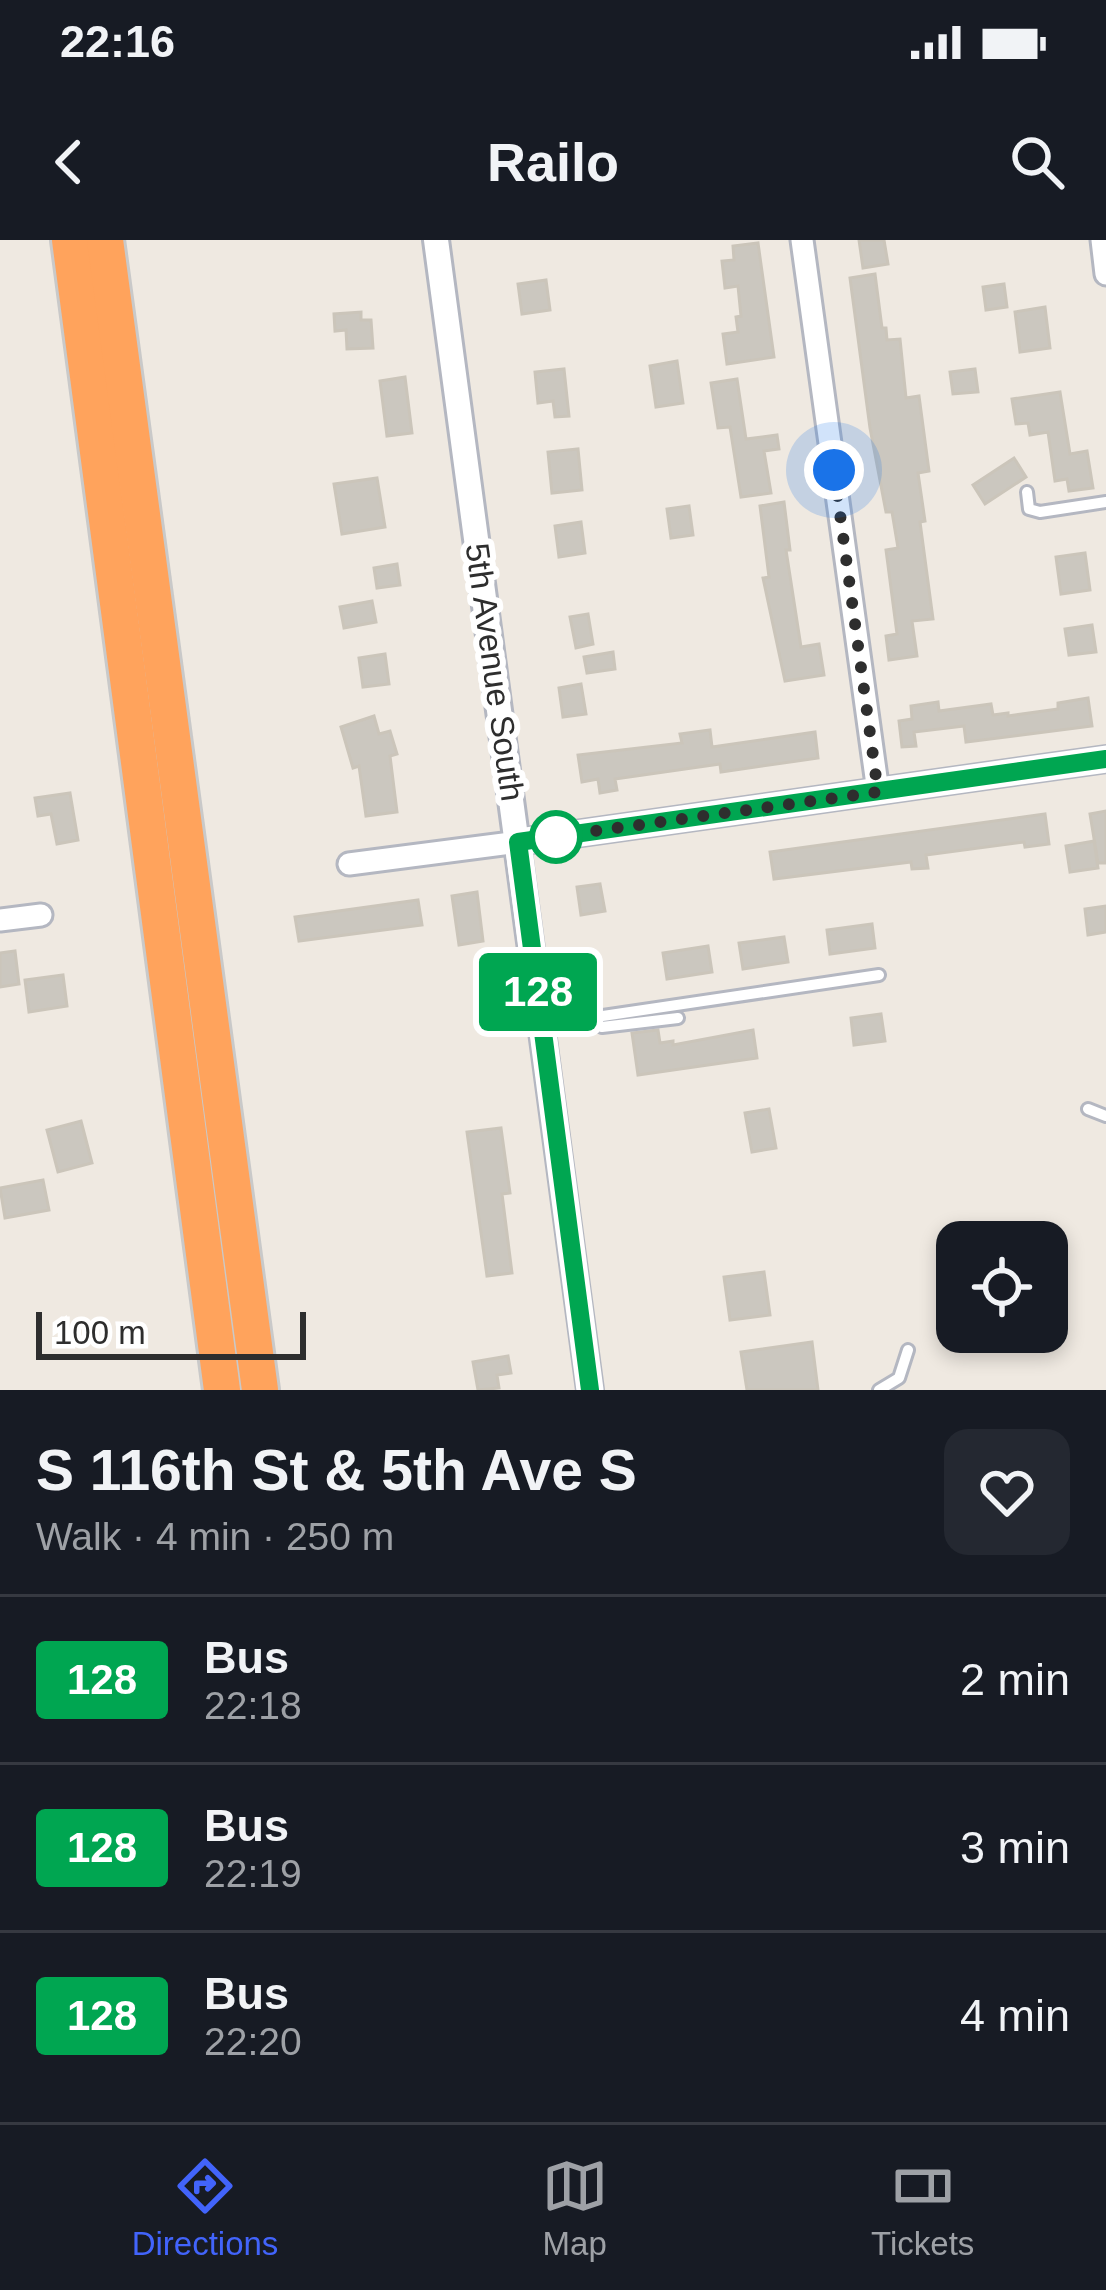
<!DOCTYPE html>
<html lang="en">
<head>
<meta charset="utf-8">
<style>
	body { margin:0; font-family:Arial,sans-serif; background:#242831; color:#f1f3f6; height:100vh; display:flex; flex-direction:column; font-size:45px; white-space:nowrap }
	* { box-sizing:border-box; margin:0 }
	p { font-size:39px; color:#9ea1a6 }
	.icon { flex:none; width:66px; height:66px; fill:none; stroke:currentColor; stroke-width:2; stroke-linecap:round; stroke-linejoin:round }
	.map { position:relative; height:1150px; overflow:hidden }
	.sheet { display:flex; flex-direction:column; background:#171b24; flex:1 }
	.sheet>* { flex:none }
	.badge { padding:0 24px; border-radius:9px; font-size:42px; line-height:78px }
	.fabs { position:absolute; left:936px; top:981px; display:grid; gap:24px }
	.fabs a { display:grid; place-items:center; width:132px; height:132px; border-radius:24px; background:#171b24; box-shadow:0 6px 18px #0003; font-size:60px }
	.scale { position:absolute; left:36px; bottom:30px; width:270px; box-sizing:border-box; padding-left:12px; border:6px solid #2e2e2e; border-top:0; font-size:33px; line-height:42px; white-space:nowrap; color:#2e2e2e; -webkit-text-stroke:9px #fff; paint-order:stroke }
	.you { position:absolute; width:60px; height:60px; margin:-30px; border:9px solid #fff; border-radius:50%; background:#1a73e8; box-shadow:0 0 0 18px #1a73e833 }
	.map>.badge { position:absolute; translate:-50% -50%; box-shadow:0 0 0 6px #fff }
	.round { display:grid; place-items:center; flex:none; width:126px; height:126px; border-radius:24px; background:#242831 }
	.headline { display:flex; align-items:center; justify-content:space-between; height:204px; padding:0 36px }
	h1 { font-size:57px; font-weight:700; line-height:90px }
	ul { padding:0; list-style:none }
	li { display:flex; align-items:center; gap:36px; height:168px; padding:0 36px; border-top:3px solid #363941 }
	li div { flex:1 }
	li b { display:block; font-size:45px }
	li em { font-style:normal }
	li .badge { min-width:132px; font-weight:700; text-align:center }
	.status { display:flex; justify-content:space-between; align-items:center; height:84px; padding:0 60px; background:#171b24; direction:ltr }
	.status svg { height:33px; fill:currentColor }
	header { display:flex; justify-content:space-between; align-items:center; height:156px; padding:0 36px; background:#171b24; font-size:54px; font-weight:700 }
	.menu { display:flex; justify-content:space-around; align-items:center; height:168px; border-top:3px solid #363941; background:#171b24; font-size:33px; color:#9ea1a6 }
	.menu a { display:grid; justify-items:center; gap:6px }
	.menu .current { color:#4264fb }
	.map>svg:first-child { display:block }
	.building { fill:#cbc7bf; stroke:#cbc5ba; stroke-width:3 }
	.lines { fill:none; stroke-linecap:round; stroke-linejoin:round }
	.service-casing { stroke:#b4b7c1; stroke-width:16 }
	.minor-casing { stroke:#b4b7c1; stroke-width:27 }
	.tertiary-casing { stroke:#b4b7c1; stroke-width:30 }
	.motorway-casing { stroke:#c9c9c9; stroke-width:42 }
	.service { stroke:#fff; stroke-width:10 }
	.minor { stroke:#fff; stroke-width:21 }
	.tertiary { stroke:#fff; stroke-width:24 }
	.motorway { stroke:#ffa35c; stroke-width:36 }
	.line-casing { stroke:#fff; stroke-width:27 }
	.line { stroke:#00a651; stroke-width:18 }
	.walk { stroke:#2e2e2e; stroke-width:12; stroke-dasharray:0 21.6 }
	.stop-dot { fill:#fff; stroke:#00a651; stroke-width:6 }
	.labels { text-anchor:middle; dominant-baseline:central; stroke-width:12; stroke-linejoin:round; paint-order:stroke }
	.street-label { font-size:33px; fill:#2e2e2e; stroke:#fff }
</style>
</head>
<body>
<div class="status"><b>22:16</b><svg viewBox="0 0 49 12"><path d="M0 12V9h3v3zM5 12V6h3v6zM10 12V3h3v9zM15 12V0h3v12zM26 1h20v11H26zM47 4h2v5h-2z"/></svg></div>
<header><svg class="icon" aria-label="back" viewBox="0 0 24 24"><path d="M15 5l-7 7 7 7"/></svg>Railo<svg class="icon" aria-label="search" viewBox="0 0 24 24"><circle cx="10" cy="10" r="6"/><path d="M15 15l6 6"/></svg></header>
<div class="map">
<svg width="1106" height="1150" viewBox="0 0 1106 1150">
	<rect width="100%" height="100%" fill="#efe9e1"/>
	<g class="building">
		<path d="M859 0H884L888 24 863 28Z"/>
		<path d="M758 3 774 117 727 124 723 94 738 92 736 77 741 76 738 46 725 48 722 21 734 20 733 6Z"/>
		<path d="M875 34 882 88H886L887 100 900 99 906 158 919 156 929 231 918 233 925 281 920 282 933 379 912 381 917 416 889 420 886 396 897 394 886 310 898 308 892 272H886L870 188 850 38Z"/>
		<path d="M546 40 550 70 522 74 518 44Z"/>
		<path d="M1004 44 1007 67 986 70 983 47Z"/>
		<path d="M1045 67 1050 108 1020 112 1015 72Z"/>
		<path d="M361 72V80H371L373 108 347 109 346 90 335 91 334 74Z"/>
		<path d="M677 121 683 163 656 167 650 126Z"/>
		<path d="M564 129 569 176 555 177 553 161 538 163 535 132Z"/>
		<path d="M975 129 978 152 953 154 950 132Z"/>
		<path d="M405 137 412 193 387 196 380 141Z"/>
		<path d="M737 139 746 199 777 195 779 209 764 211 771 253 741 257 730 187 718 188 711 143Z"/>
		<path d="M1060 152 1070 214 1087 211 1093 248 1069 251 1067 239 1055 241 1048 192 1030 195 1028 183 1016 184 1012 159Z"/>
		<path d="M578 209 582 250 552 253 548 212Z"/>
		<path d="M1014 218 1026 237 985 264 973 245Z"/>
		<path d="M377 238 385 287 342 294 334 244Z"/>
		<path d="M784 262 790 310H786L801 407 819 404 824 435 785 441 763 338 769 337 760 266Z"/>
		<path d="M689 266 693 295 671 298 667 269Z"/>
		<path d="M581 282 585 313 559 317 555 286Z"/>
		<path d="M1085 313 1090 350 1061 354 1056 317Z"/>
		<path d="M397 324 400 345 377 348 374 328Z"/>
		<path d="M372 361 376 382 344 388 340 367Z"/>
		<path d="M588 374 593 404 576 408 570 377Z"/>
		<path d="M1092 385 1096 412 1069 415 1065 389Z"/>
		<path d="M613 412 615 429 587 433 584 417Z"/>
		<path d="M385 414 389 444 363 447 359 418Z"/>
		<path d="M581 444 586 474 563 477 559 448Z"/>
		<path d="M1088 458 1092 486 966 502 964 486 914 492 916 506 902 507 899 481 912 479 911 466 938 462 939 471 991 464 993 475 1008 473V476L1058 469V463Z"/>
		<path d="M374 476 379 494 390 491 397 514 390 516 397 572 366 576 359 526 353 528 341 487Z"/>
		<path d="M710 490 712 507 815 492 818 518 721 532 720 524 615 539 617 550 600 553 598 539 582 542 578 515 682 503 680 494Z"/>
		<path d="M70 553 78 600 57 604 51 574 38 576 35 558Z"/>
		<path d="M1106 571V623H1098L1090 574Z"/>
		<path d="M1045 574 1049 604 1025 607 1024 602 926 615 928 628 912 629 911 622 774 639 770 612Z"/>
		<path d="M1094 601 1098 628 1070 632 1066 606Z"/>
		<path d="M600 644 605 671 581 675 577 647Z"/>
		<path d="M477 652 483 701 459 705 452 656Z"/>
		<path d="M418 660 422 685 299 701 295 677Z"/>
		<path d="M1106 666V692L1088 695 1085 669Z"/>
		<path d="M872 684 875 708 830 714 827 690Z"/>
		<path d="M784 697 788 722 743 729 739 703Z"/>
		<path d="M708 706 712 732 667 739 663 713Z"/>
		<path d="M15 711 19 744 0 747V713Z"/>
		<path d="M63 735 67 766 29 772 25 740Z"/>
		<path d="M881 774 885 801 854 805 851 778Z"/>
		<path d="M658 790 660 803 673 801V805L753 790 757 818 638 835 632 793Z"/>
		<path d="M769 869 776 908 752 912 745 873Z"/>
		<path d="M81 881 92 923 58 932 47 890Z"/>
		<path d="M501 888 510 953 502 954 512 1033 487 1036 467 892Z"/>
		<path d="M43 940 49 970 5 978 0 948Z"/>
		<path d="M764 1032 770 1075 730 1080 724 1037Z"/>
		<path d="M812 1102 818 1150H747L741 1112Z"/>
		<path d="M508 1116 511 1133 497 1135 499 1148 478 1150 473 1122Z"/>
	</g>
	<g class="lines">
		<g class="service-casing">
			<g id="service">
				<path d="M1027 252 1029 269 1040 272 1106 262"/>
				<path d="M589 780 602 787 678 778"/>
				<path d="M542 785 879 735"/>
				<path d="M1088 869 1106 876"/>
				<path d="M879 1150 899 1138 908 1110"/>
			</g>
		</g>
		<g class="minor-casing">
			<g id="minor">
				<path d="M802 0 878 552"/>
				<path d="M1102 0 1106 34"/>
				<path d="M349 624 518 602"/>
				<path d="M0 680 41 675"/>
			</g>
		</g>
		<g class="tertiary-casing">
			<g id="tertiary">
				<path d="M436 0 590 1150"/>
				<path d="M518 602 1106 519"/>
			</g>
		</g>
		<g class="motorway-casing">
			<g id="motorway">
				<path d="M70 0 222 1150"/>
				<path d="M105 0 260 1150"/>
			</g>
		</g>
		<use href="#service" class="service"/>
		<use href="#minor" class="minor"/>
		<use href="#tertiary" class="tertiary"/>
		<use href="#motorway" class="motorway"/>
	</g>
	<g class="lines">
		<g class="line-casing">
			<path id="line" d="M590 1150 518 602 1106 519"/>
		</g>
		<use href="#line" class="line"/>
		<path class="walk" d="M556 597 544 598 878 552 834 230"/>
	</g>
	<circle class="stop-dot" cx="556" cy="597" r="24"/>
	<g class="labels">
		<g class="street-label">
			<text transform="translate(495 432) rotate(82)">5th Avenue South</text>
		</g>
	</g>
</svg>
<div class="fabs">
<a><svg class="icon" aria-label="locate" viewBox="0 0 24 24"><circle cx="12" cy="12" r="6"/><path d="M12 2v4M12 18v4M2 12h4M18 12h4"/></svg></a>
</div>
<div class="scale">100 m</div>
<div class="you" style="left:834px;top:230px"></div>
<b class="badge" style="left:538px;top:752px;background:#00a651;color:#fff">128</b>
</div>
<section class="sheet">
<div class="headline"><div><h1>S 116th St &amp; 5th Ave S</h1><p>Walk · 4 min · 250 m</p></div><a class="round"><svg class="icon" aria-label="heart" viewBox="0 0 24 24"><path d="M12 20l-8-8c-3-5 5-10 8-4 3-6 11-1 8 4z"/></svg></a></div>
<ul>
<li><span class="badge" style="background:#00a651;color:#fff">128</span><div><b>Bus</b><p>22:18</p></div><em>2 min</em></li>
<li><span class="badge" style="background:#00a651;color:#fff">128</span><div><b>Bus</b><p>22:19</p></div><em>3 min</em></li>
<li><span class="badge" style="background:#00a651;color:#fff">128</span><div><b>Bus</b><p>22:20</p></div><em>4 min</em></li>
</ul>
</section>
<nav class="menu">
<a class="current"><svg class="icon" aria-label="directions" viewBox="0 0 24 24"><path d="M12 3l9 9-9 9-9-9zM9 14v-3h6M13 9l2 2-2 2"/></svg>Directions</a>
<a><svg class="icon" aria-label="map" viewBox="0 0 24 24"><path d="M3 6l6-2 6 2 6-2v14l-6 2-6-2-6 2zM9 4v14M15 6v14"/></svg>Map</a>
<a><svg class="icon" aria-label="tickets" viewBox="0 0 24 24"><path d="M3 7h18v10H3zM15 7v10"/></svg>Tickets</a>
</nav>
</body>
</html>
